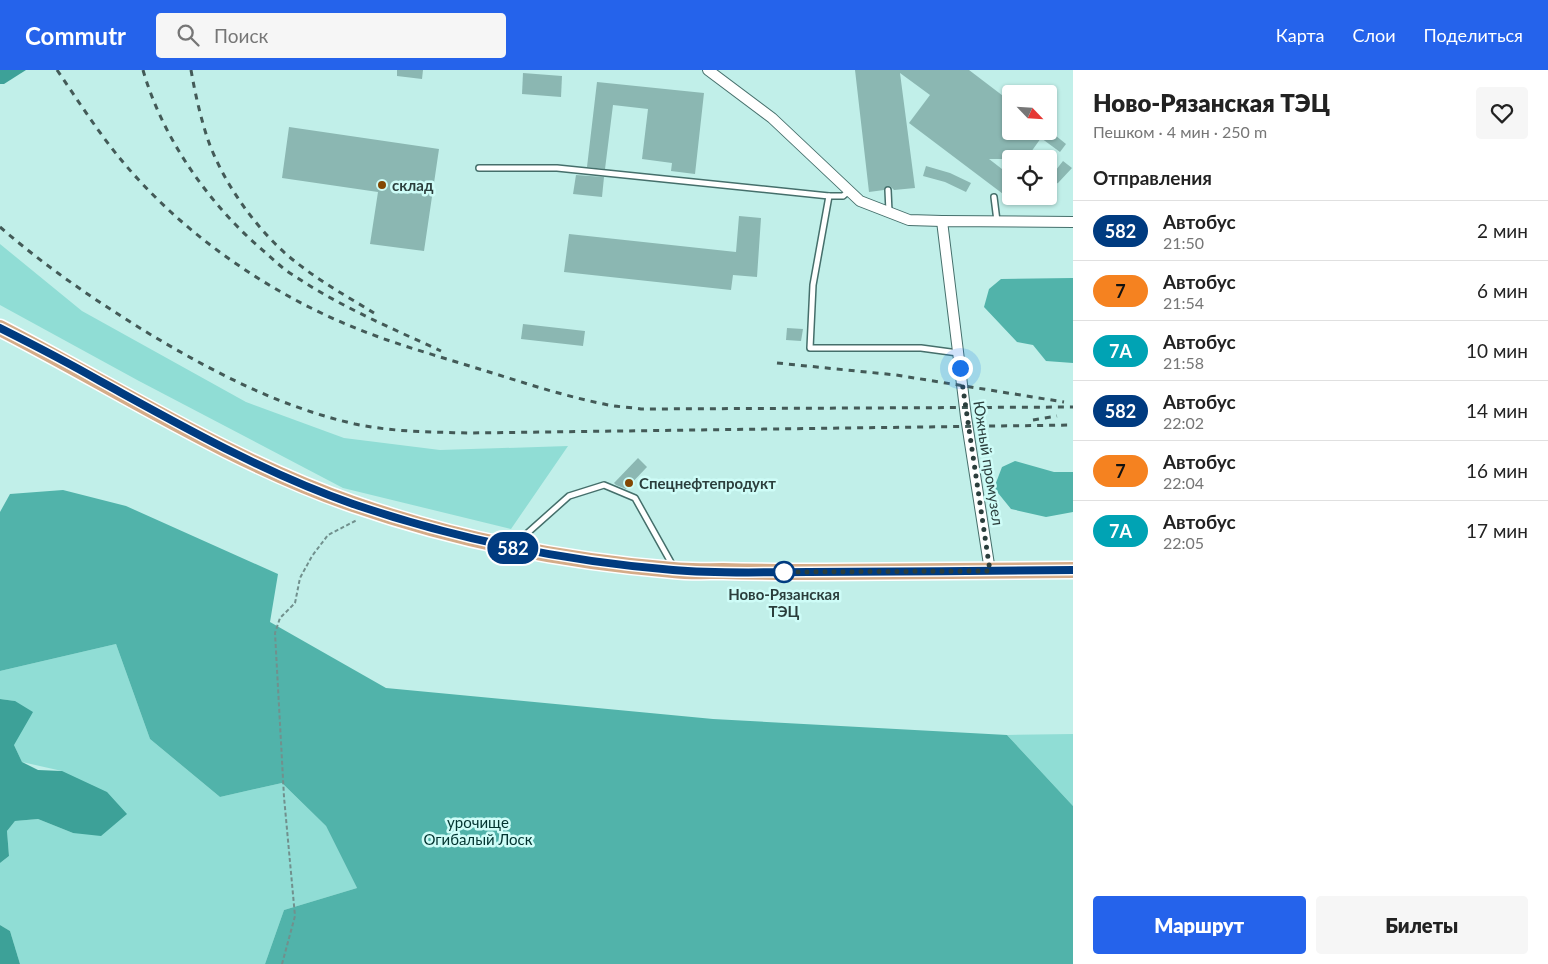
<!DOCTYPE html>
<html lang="ru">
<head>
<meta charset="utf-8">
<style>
	body { margin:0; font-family:Lato,sans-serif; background:#f6f6f6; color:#222; height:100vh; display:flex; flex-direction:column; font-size:19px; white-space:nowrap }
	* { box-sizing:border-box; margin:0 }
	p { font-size:16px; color:#767676 }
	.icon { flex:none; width:28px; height:28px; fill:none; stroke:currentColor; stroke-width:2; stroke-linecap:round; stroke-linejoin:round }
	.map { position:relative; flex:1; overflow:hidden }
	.drawer { display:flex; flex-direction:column; background:#fff; width:475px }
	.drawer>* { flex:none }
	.badge { padding:0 10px; border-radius:16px; font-size:18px; line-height:32px }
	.needle { width:32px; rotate:115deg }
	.fabs { position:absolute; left:1002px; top:15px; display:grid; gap:10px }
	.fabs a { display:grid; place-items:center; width:55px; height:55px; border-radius:5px; background:#fff; box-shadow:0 1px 4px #0004; font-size:25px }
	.you { position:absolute; width:25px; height:25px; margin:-12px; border:4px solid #fff; border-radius:50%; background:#1a73e8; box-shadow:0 0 0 8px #1a73e833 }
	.map>.badge { position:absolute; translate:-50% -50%; box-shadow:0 0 0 2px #fff }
	h2 { padding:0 20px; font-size:19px; line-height:45px }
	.round { display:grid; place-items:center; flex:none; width:52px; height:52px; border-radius:5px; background:#f6f6f6 }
	.overview { display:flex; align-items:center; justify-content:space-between; height:85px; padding:0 20px }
	h1 { font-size:24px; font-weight:800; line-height:38px }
	.cta { display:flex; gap:10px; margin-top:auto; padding:10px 20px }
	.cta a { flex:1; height:58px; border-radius:5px; background:#2563eb; color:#fff; font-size:20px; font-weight:800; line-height:58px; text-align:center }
	.cta a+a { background:#f6f6f6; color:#222 }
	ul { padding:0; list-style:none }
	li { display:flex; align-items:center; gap:15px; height:60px; padding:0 20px; border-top:1px solid #e0e0e0 }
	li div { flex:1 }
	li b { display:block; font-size:19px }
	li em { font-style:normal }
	li .badge { min-width:55px; font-weight:700; text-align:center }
	header { display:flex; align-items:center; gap:30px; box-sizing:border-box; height:70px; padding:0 25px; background:#2563eb; color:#fff }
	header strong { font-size:24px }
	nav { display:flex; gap:28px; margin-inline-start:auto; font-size:18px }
	.search { width:350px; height:45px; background:#f6f6f6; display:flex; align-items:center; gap:12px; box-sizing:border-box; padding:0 18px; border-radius:5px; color:#767676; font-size:19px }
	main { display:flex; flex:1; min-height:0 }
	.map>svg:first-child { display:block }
	.green { fill:#90ddd5 }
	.forest { fill:#51b3aa }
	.water { fill:#3da198 }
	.building { fill:#8bb7b2 }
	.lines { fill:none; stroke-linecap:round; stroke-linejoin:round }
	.lane-casing { stroke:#456f6b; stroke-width:8 }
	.street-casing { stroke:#456f6b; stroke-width:12 }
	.primary-casing { stroke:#fff; stroke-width:19 }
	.path { stroke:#71908d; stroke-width:2; stroke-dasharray:4 2.5; stroke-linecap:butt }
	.lane { stroke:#fff; stroke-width:5 }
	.street { stroke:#fff; stroke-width:10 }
	.primary { stroke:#d5ac88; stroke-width:16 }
	.rail { stroke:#435a57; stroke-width:3; stroke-dasharray:6 6; stroke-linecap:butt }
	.line-casing { stroke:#fff; stroke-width:11 }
	.line { stroke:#003b80; stroke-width:8 }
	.walk { stroke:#2b3e3c; stroke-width:5; stroke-dasharray:0 9 }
	.poi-dot { fill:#844703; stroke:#cefcf7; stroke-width:2 }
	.stop-dot { fill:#fff; stroke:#003b80; stroke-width:2.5 }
	.labels { text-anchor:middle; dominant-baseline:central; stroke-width:5; stroke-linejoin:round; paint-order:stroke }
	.poi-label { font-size:15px; font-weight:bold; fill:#2b3e3c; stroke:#cefcf7; text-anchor:start }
	.street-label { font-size:15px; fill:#2b3e3c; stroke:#cefcf7 }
	.stop-label { font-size:15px; font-weight:bold; fill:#2b3e3c; stroke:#cefcf7 }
	.park-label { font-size:15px; fill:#02332f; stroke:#cefcf7 }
</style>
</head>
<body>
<header>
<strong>Commutr</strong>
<div class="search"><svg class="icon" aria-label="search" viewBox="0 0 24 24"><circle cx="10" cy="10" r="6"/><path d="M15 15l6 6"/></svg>Поиск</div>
<nav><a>Карта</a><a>Слои</a><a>Поделиться</a></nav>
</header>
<main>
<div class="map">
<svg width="1073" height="894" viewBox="0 0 1073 894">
	<rect width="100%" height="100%" fill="#c1efe9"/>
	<g class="green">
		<path d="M0 174 82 241 246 332 344 368 440 380 568 376 511 459 343 418 139 311 0 235Z"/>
		<path d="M116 574 150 669 220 727 282 713 326 756 357 818 284 840 265 894H20L10 861 0 855V793L9 786 7 761 15 751 38 749 73 763 62 701 22 692 14 675 15 631 0 629V601Z"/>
		<path d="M1073 664V736L1007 665Z"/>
	</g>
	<g class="forest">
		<path d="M1073 208V293L1046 291 1033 275 1017 272 984 237 989 219 1001 209Z"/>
		<path d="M1015 391 1054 402H1073V442L1046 447 1011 439 994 418 1002 397Z"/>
		<path d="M63 420 126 436 278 504 270 552 386 618 713 649 1007 665 1073 736V894H265L284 840 357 818 326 756 282 713 220 727 150 669 116 574 0 601V442L10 424Z"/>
	</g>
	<g class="water">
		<path d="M0 0H26L4 14H0Z"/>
		<path d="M0 629 15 631 33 642 14 675 22 692 38 700 62 701 107 722 127 744 101 766 73 763 38 749 15 751 7 761 9 786 0 793Z"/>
		<path d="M0 855 10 861 20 894H0Z"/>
	</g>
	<g class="building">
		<path d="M397 0H423L422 9 397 6Z"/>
		<path d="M855 0H969L1011 32V61H1050L1066 74 1060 82 1041 68 1026 89H989L1011 106V130L909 53 930 25 900 3 915 118 894 120 890 116H887L884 120 869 122Z"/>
		<path d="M523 3 562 6 561 27 522 24Z"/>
		<path d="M597 12 704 23 695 104 671 101 672 93 642 89 648 39 613 35 605 99 587 97Z"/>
		<path d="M289 57 439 79 424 181 370 174 378 122 282 108Z"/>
		<path d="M1063 91 1072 98 1058 113 1049 116V106L1052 105Z"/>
		<path d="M926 96 950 103 971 113 966 122 945 112 923 106Z"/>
		<path d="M576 105 604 107 602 127 573 124Z"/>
		<path d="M739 146 761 148 757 207 733 205 731 220 564 202 569 164 736 182Z"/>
		<path d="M523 254 585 261 583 276 521 269Z"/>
		<path d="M787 258 803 259 801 271 786 270Z"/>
		<path d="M638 388 647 397 626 419 616 415 614 413Z"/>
	</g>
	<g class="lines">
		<g class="lane-casing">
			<g id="lane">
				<path d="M479 98H557L829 126H843L849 121"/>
				<path d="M888 120 889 142"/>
				<path d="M829 126 813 215 810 278H921L958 283"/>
				<path d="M994 127 997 151"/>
				<path d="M518 475 523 467 569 426 604 415 635 428 673 496"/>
			</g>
		</g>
		<g class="street-casing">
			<g id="street">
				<path d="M708 0 772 48 860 131 909 150 942 151"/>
				<path d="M990 501 966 347 942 151 1073 152"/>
			</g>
		</g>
		<g class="primary-casing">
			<path id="primary" d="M0 258C117 318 229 391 353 434 456 470 564 491 673 500 689 502 706 501 723 501 757 502 791 502 825 502 908 501 990 501 1073 500"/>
		</g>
		<path class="path" d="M282 894 295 846 284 727 275 563 280 548 295 533 300 508 312 486 328 465 357 450"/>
		<use href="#lane" class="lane"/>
		<use href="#street" class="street"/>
		<use href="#primary" class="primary"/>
		<g class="rail">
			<path d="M57 0C77 29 96 59 118 86 177 159 262 219 348 255 388 272 431 284 473 297 516 310 559 325 604 334 616 337 629 337 641 339L1073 337"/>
			<path d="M143 0C163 70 211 137 266 183 275 191 283 199 293 205 339 236 391 258 441 281"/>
			<path d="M191 0C195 23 200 45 207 67 222 112 259 164 297 193 321 212 348 227 374 243"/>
			<path d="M0 157C46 197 96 231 148 263 213 302 280 337 355 354 393 362 431 362 469 363L1073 355"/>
			<path d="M777 293 896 305 1064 332"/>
			<path d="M1033 350 1057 346"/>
		</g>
	</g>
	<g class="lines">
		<g class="line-casing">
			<path id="line" d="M0 258C34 275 67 292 100 311 182 356 264 403 353 434 456 469 564 491 673 500 717 504 763 502 808 502 896 502 985 501 1073 500"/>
		</g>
		<use href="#line" class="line"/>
		<path class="walk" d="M784 502H782L990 501 960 298"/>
	</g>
	<g class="poi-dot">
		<circle cx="382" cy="115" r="5"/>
		<circle cx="629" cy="413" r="5"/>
	</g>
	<circle class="stop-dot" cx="784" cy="502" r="10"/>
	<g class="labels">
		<g class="poi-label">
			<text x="392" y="115">склад</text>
			<text x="639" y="413">Спецнефтепродукт</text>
		</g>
		<g class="street-label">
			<text transform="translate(989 393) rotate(81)">Южный промузел</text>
		</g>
		<g class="stop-label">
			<text x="784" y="524">Ново-Рязанская<tspan x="784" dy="17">ТЭЦ</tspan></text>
		</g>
		<g class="park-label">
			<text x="478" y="752">урочище<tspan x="478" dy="17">Огибалый Лоск</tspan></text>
		</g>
	</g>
</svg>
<div class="fabs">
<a><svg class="needle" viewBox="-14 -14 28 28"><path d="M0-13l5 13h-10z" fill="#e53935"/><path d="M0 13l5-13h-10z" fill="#767676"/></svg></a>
<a><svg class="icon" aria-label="locate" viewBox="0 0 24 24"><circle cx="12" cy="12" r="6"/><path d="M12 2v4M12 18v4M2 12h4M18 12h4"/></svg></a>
</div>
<div class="you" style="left:960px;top:298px"></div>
<b class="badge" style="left:513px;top:478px;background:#003b80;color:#fff">582</b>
</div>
<section class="drawer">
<div class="overview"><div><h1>Ново-Рязанская ТЭЦ</h1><p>Пешком · 4 мин · 250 m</p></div><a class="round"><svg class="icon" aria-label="heart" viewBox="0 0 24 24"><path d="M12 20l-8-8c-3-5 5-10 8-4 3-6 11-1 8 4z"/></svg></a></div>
<h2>Отправления</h2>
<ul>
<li><span class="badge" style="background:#003b80;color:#fff">582</span><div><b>Автобус</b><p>21:50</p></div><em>2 мин</em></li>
<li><span class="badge" style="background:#f58220;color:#111">7</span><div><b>Автобус</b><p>21:54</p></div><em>6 мин</em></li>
<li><span class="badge" style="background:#00a3b4;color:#fff">7А</span><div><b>Автобус</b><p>21:58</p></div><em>10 мин</em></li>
<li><span class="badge" style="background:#003b80;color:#fff">582</span><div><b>Автобус</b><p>22:02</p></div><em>14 мин</em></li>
<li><span class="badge" style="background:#f58220;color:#111">7</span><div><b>Автобус</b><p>22:04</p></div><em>16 мин</em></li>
<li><span class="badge" style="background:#00a3b4;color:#fff">7А</span><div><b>Автобус</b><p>22:05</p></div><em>17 мин</em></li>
</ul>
<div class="cta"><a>Маршрут</a><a>Билеты</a></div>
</section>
</main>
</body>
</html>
